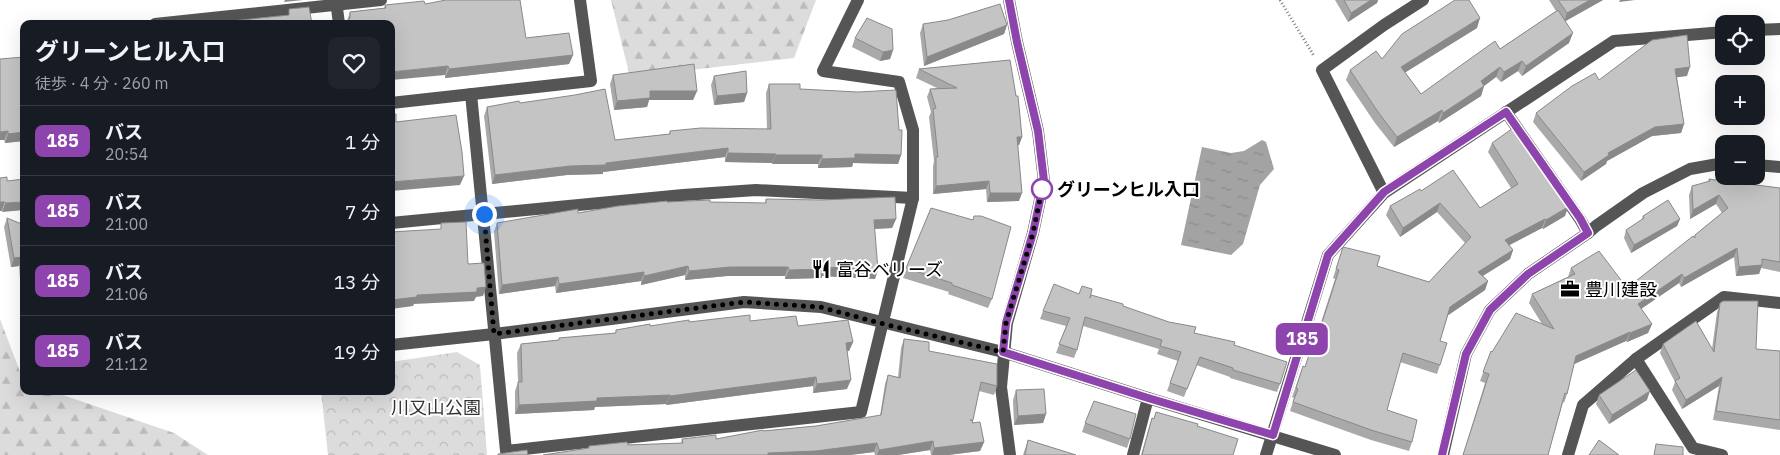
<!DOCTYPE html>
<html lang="ja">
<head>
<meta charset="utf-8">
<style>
	body { margin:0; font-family:"IBM Plex Sans","Noto Sans JP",sans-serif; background:#20242c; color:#f1f3f6; height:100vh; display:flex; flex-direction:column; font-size:19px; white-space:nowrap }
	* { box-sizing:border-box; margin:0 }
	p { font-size:16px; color:#9ea1a6 }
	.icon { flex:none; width:28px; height:28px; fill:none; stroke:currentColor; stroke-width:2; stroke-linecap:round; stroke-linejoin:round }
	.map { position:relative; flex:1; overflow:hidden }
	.details { position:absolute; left:20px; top:20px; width:375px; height:375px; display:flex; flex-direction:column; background:#171b24; border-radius:10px; box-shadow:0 5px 20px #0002 }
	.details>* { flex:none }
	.badge { padding:0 10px; border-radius:8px; font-size:18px; line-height:32px }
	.buttons { position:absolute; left:1715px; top:15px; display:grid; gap:10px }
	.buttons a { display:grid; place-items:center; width:50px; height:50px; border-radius:10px; background:#171b24; box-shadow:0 5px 20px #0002; font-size:25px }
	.you { position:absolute; width:25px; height:25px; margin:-12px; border:4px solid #fff; border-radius:50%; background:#1a73e8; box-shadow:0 0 0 8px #1a73e833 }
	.map>.badge { position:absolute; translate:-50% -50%; box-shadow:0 0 0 2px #fff }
	.round { display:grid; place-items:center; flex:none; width:52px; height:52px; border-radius:10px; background:#20242c }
	.head { display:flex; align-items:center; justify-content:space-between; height:85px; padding:0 15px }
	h1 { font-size:24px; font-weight:700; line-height:38px }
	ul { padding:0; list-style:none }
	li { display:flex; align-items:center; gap:15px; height:70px; padding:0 15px; border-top:1px solid #363941 }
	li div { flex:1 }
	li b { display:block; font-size:19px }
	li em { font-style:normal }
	li .badge { min-width:55px; font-weight:700; text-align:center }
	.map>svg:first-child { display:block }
	.forest { fill:url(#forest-firs) }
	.park { fill:url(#park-crowns) }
	.water { fill:url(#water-ripples) }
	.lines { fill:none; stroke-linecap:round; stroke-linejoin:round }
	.path { stroke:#777; stroke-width:3; stroke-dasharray:1 2.5; stroke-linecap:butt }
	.minor { stroke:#555; stroke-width:12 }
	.wall { fill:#a9a9a9 }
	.shaded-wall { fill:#898989 }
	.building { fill:#c4c4c4; stroke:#898989 }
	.line-casing { stroke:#fff; stroke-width:11 }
	.line { stroke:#8e44ad; stroke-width:8 }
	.walk { stroke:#000; stroke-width:5; stroke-dasharray:0 9 }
	.stop-dot { fill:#fff; stroke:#8e44ad; stroke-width:2.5 }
	.labels { text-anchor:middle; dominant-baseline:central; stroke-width:4; stroke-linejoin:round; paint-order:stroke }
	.stop-label { font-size:18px; font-weight:bold; fill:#000; stroke:#fff; text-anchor:start }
	.poi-label { font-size:18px; fill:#000; stroke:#fff; text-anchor:start }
	.park-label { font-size:18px; fill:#333; stroke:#fff }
</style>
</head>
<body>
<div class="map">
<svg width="1780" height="455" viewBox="0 0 1780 455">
	<defs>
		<pattern id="forest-firs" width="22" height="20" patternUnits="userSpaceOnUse" patternTransform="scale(1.25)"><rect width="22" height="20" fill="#dcdcdc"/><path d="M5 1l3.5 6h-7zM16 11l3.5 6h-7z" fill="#bbb"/></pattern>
		<pattern id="park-crowns" width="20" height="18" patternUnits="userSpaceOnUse" patternTransform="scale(1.25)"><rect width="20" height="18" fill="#dcdcdc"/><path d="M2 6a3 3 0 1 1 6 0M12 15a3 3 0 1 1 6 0" fill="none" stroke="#bbb"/></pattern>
		<pattern id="water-ripples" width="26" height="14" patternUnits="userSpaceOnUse" patternTransform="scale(1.25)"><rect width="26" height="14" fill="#a3a3a3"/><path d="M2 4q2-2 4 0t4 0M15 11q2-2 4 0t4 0" fill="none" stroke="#8b8b8b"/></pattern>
	</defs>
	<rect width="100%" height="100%" fill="#fff"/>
	<g class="forest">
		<path d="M611 0H816L794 58 630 77Z"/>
		<path d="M0 319 24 382V391H51L174 433 208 455H0Z"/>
	</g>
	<path class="park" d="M457 352 480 365 487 455H328L321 391H391V362Z"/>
	<path class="water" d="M1262 140 1266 142 1274 169 1260 185 1243 244 1231 255 1181 245 1202 147 1231 153 1244 151Z"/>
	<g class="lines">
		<path class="path" d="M1280 0 1314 56"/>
		<g class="minor">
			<path d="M336 0 339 24"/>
			<path d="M1009 0 1017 42 1038 131 1044 181 1033 233 1007 323 1001 387 1010 455"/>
			<path d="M155 24 381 0"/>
			<path d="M1756 30 1780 29"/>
			<path d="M471 94 506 451 861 412 913 198V130L899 82 823 71 858 0"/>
			<path d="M391 103 591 81 580 0"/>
			<path d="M1506 112 1580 219 1588 233"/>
			<path d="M1756 165 1780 167"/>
			<path d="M1384 193 1322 70 1384 25 1423 0"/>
			<path d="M391 223 683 195 756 190 913 198"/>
			<path d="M391 345 494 334 744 302 821 307 1003 352 1148 398 1335 455"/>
			<path d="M1636 359 1724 297 1780 303"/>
			<path d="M1133 455 1148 398"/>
			<path d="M1266 455 1328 255 1384 193 1614 41 1724 32"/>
			<path d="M1443 455 1466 354 1490 310 1528 274 1588 233 1596 226 1643 193 1690 169 1724 163"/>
			<path d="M1568 455 1583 405 1636 359 1693 448 1722 455"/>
		</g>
	</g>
	<g class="wall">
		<path d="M1335 0H1378L1377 3 1348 22Z"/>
		<path d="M1549 0H1603L1565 21 1569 43 1522 76 1518 71 1501 82 1496 77 1484 86 1481 96 1439 123 1438 121 1394 147 1375 123 1346 80 1350 70 1477 28 1405 72 1421 94 1500 49 1556 11Z"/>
		<path d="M425 4 526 38 573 55 569 64 445 78V75L391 24H346L350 12 384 8 385 5Z"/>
		<path d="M923 24 1007 25 1004 34 924 66 920 33Z"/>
		<path d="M855 38 893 50 890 59 880 61 852 47Z"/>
		<path d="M0 59 24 141 5 143 4 140H0Z"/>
		<path d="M1010 60 1022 137 1019 145H1018L1019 201 987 202 986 189 933 194V166L934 161 929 117 931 112 927 97 930 89 937 88 916 78 919 69Z"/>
		<path d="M613 75 697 91 693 100H649L647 107 614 110 610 84Z"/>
		<path d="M714 76 747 93 744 102 714 105 711 85Z"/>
		<path d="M1687 76 1677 77 1684 124 1681 133 1652 136 1607 161 1606 164 1581 181 1533 122 1536 113 1599 80Z"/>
		<path d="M769 84 800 89 899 130 901 155 898 164 853 163 852 167 818 168V164H772V163L725 162V157L603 172V174L567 175 492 184 484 116 487 107 520 103 615 140 669 134 670 131 767 129 766 93Z"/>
		<path d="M1492 143 1568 207 1565 216 1543 229 1542 228 1509 245 1513 250 1510 259 1483 276 1488 281 1485 290 1448 315 1440 341V365L1437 374 1400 362 1387 410 1412 442 1409 451 1371 440 1290 411 1294 398 1292 397 1303 366 1305 367 1315 341 1335 279 1333 278 1343 247 1377 266 1429 282 1465 243 1437 212 1400 237 1386 215 1390 206 1421 191 1480 208 1511 188 1488 152Z"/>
		<path d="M1753 176 1750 184 1780 188V272L1761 268 1759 274 1736 276 1734 257 1681 287 1679 283 1641 309 1652 324 1648 333 1627 342 1626 341 1574 364 1567 394 1564 403 1563 402 1548 455H1463L1485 383 1480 381 1491 351 1492 352 1542 324 1529 303 1532 294 1568 277 1571 268 1627 288 1694 237 1695 235 1722 213 1716 204 1690 219 1689 195 1692 186 1708 182 1709 179 1715 180Z"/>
		<path d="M766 199 896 219 892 228 875 229V279L822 276V278L785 279V276H727L685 280V275L641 285V281L556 293 555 286 499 294 494 232 497 223 667 202H710L765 203Z"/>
		<path d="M931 208 992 299 988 308 948 294 949 292 903 278Z"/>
		<path d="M1643 216 1680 219 1677 226 1631 253 1624 238 1626 230 1641 221Z"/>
		<path d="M7 218 24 225V304H22L19 266 11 267 4 227Z"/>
		<path d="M1090 298 1123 306 1194 333 1234 345 1280 384 1277 392 1230 378V377L1196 365 1184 397 1167 391 1178 361 1157 354 1159 349 1083 326 1077 350 1074 358 1056 353 1066 326 1040 319 1043 311Z"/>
		<path d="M1720 303 1756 349 1780 351V430L1713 420 1719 386 1682 409 1672 390 1675 382 1660 353 1663 344 1712 349 1717 312Z"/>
		<path d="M750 321 798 326 853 342 849 351H847V389L813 393V386L666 405V404L595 407 594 410 515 414V391L518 382 517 353 521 344 559 340V338L615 333 616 330 689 322Z"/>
		<path d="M904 339 997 386 994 395 979 391 972 423 984 442 980 451 948 455H931L930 450 898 455H875L874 452 850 455H543L588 448 589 446 681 443 682 439H716L763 431 816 426 880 416 885 384 888 375 898 377 901 348Z"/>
		<path d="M1016 390 1046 414 1043 423 1014 425 1013 400Z"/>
		<path d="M1599 395 1647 400 1609 424 1596 404Z"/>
		<path d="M1152 418 1197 426 1233 455H1141L1149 427Z"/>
		<path d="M1085 423 1130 439 1127 448 1082 432Z"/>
		<path d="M1028 440 1076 455H1023Z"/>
	</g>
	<g class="shaded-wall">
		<path d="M285 0H303L284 2Z"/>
		<path d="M1371 0H1378L1377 3 1348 22 1351 13Z"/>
		<path d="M1590 0H1603L1564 22 1567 13Z"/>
		<path d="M1620 0H1635L1619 2Z"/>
		<path d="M1480 18 1477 28 1398 77 1401 67Z"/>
		<path d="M1007 25 1004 34 924 66 927 57Z"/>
		<path d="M1573 33 1569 43 1522 76 1526 66Z"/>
		<path d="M893 50 890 59 880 61 883 52Z"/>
		<path d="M573 55 569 64 445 78 449 69Z"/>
		<path d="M1522 61 1518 71 1501 82 1504 72Z"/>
		<path d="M448 66 445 75 391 80V72Z"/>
		<path d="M1500 67 1496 77 1484 86 1481 96 1439 123 1443 113 1481 81Z"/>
		<path d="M1690 67 1687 76 1672 78 1675 69Z"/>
		<path d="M650 91H697L693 100H649L647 107 614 110 617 101Z"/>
		<path d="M747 93 744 102 714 105 717 96Z"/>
		<path d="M1442 110 1438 121 1394 147 1397 137Z"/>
		<path d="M1684 124 1681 133 1652 136 1607 161 1606 164 1581 181 1584 172 1608 153 1655 127Z"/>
		<path d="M8 131 4 140H0V132Z"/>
		<path d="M24 132V141L5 143 8 134Z"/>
		<path d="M1017 137H1022L1019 145 1014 146Z"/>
		<path d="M728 148 725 157 603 172V174L567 175 492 184 495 175 570 166 606 163Z"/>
		<path d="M728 153 776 154 772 163 725 162Z"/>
		<path d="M855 154 901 155 898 164 853 163 852 167 818 168 822 159Z"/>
		<path d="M776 155H822L818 164H772Z"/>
		<path d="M464 176 460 185 391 191V182Z"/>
		<path d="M1753 176 1749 185 1740 183Z"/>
		<path d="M989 181 986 189 933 194 936 186Z"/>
		<path d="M990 193H1022L1019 201 987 202Z"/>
		<path d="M1719 195 1716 204 1690 219 1693 210Z"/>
		<path d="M0 202H5L2 211H0Z"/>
		<path d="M24 202V210L2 212 5 203Z"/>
		<path d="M1440 203 1437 212 1400 237 1403 228Z"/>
		<path d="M1568 207 1565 216 1543 229 1546 220Z"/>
		<path d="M896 219 892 228 871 229 874 220Z"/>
		<path d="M1545 219 1542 228 1502 249 1505 240Z"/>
		<path d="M1680 219 1677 226 1631 253 1634 245Z"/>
		<path d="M1737 248 1734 257 1681 287 1684 278Z"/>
		<path d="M1513 250 1510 259 1474 281 1478 272Z"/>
		<path d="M22 257 19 266 11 267 14 258Z"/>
		<path d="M1762 265 1759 274 1736 276 1739 267Z"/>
		<path d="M688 266 685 275 641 285 644 276Z"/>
		<path d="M730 267H788L785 276H727L685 280 689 271Z"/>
		<path d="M825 267 878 270 875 279 822 276V278L785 279 789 270Z"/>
		<path d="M644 272 641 281 556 293 559 284Z"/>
		<path d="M1682 274 1679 283 1635 313 1638 304Z"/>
		<path d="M558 277 555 286 499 294 502 285Z"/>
		<path d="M1488 281 1485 290 1447 316 1450 307Z"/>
		<path d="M486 287 483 296 476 297 474 301 414 304 413 306 391 309V300L417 295Z"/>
		<path d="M1652 324 1648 333 1627 342 1630 333Z"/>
		<path d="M1630 332 1626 341 1572 365 1576 356Z"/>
		<path d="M853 342 849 351 842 352 846 343Z"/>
		<path d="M816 377 813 386 666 405 670 396Z"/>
		<path d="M1722 377 1719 386 1682 409 1686 400Z"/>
		<path d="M851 380 847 389 813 393 817 384Z"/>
		<path d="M1650 391 1647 400 1609 424 1612 415Z"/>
		<path d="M670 395 666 404 595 407 594 410 515 414 519 405 597 398Z"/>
		<path d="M1046 414 1043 423 1014 425 1018 416Z"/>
		<path d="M933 441 930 450 898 455H877L879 450Z"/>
		<path d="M984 442 980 451 948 455H932L934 448Z"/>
		<path d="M877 443 874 452 850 455H765L768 453Z"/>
	</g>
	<g class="building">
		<path d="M446 0H520L526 38 569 33 573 55 449 69 448 66 391 72V24H348L347 21 350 18V12L386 8 385 5 424 1 425 4Z"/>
		<path d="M1344 0H1371L1351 13Z"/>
		<path d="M1455 0H1469L1480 18 1401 67 1421 94 1495 41 1500 49 1558 10 1573 33 1526 66 1522 61 1504 72 1500 67 1481 81 1484 86 1443 113 1442 110 1397 137 1378 112 1350 70 1376 51 1382 59 1402 34Z"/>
		<path d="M1558 0H1590L1567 13Z"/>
		<path d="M1000 4 1007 25 927 57 923 24 948 20Z"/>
		<path d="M309 7 312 24H202L289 15V9Z"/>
		<path d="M867 18 892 29 893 50 883 52 855 38Z"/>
		<path d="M1687 35 1690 67 1675 69 1684 124 1655 127 1608 153 1609 155 1584 172 1536 113 1572 86 1595 73 1599 80 1652 40Z"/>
		<path d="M24 57V132L8 134V131L0 132V59Z"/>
		<path d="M1010 60 1016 96H1018L1022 137H1017L1022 193H990L989 181 936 186V157H938L933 109 936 108 930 89 957 88 919 69Z"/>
		<path d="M694 64 697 91H650V98L617 101 613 75Z"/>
		<path d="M746 71 747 93 717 96 714 76Z"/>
		<path d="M769 84H800V89L858 92 896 90 899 130H902L901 155 855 154V158L822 159V155H776V154L728 153V148L606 163V165L570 166 495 175 487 107 519 101 520 103 575 95 605 89 615 140 670 134V131L701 128 771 129Z"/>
		<path d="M396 114V122L456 115 462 152 464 176 391 182V115Z"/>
		<path d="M1513 128 1568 207 1546 220 1545 219 1505 240 1513 250 1478 272 1488 281 1450 307 1440 341 1447 343 1440 365 1403 353 1387 410 1417 420 1412 442 1374 431 1293 402 1298 389 1296 388 1303 366 1305 367 1314 340 1316 341 1339 270 1336 269 1343 247 1380 256 1377 266 1429 282 1471 237 1440 203 1403 228 1390 206 1420 189 1421 191 1453 170 1480 208 1518 184 1492 143Z"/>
		<path d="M1732 176H1752L1740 183 1780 188V262L1762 259V265L1739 267 1737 248 1684 278 1682 274 1638 304 1652 324 1630 333V332L1576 356 1567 394 1565 393 1548 455H1463L1489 374 1483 372 1491 351 1492 352 1516 313 1554 329 1532 294 1575 274 1571 268 1599 251 1627 288 1693 236 1695 238V235L1728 208 1719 195 1693 210 1692 186 1710 181 1709 179 1715 180Z"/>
		<path d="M7 177V181L24 179V202L5 203V202H0V178Z"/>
		<path d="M895 197 896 219 874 220 878 270 825 267V269L789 270 788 267H730L689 271 688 266 644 276V272L559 284 558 277 502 285 497 223 578 209V213L618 206 667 201V202L710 200V202L766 203V199L821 200Z"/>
		<path d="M1668 200 1680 219 1634 245 1626 230 1644 218 1643 216Z"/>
		<path d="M931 208 973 220 974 216H981L1011 227 992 299 952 285V283L906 268Z"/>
		<path d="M7 218 24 225V277L22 257 14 258Z"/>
		<path d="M466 222 468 264 484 263 486 287 477 288V292L417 295V297L391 300V232L441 229V223Z"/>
		<path d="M1054 284 1079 294 1082 286 1092 289 1090 298 1091 295 1123 304V306L1169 322 1196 327 1194 333 1235 342 1234 345 1287 362 1280 384 1233 370V368L1200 357 1187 389 1170 383 1181 352 1160 346 1162 340 1085 317 1077 350 1059 344 1070 318 1043 311Z"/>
		<path d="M1723 301H1758L1756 349 1780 351V420L1716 411 1722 377 1686 400 1675 381 1680 378 1663 344 1696 321 1714 352 1720 303Z"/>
		<path d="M750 315V321L796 316 798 326 848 320 853 342 846 343 851 380 817 384 816 377 670 396V395L597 398V401L519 405 518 382H522L521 344 559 340V338L616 333V330L650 324V326L689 320V322Z"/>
		<path d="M904 339 929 342V351L997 364V386L981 382 973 420H970L973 421 972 423 980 422 984 442 934 448 933 441 879 450 877 443 816 451 768 453V455H543L589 448V446L627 442 628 445 683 443 682 439 716 435V439L763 430V431L816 426 881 415 888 375 900 378Z"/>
		<path d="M1636 370 1650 391 1612 415 1599 395Z"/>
		<path d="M1044 389 1046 414 1018 416 1016 390Z"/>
		<path d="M1094 401 1136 414 1130 439 1085 423Z"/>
		<path d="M1156 412 1198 424 1197 426 1238 439 1233 455H1142L1152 418 1154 419Z"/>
		<path d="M1028 440 1076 455H1025Z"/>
		<path d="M1599 440 1619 455H1589Z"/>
		<path d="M1656 444 1683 447V455H1654Z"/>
		<path d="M527 450 528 455H498V454Z"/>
	</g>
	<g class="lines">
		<g class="line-casing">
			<path id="line" d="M1009 0 1017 42 1038 131 1044 181 1033 233 1006 323 1003 352 1148 398 1273 435 1328 255 1384 192 1506 112 1580 218 1588 233 1528 274 1490 310 1466 354 1442 455"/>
		</g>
		<use href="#line" class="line"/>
		<path class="walk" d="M484 214 494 334 744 302 820 307 884 324 1003 352 1006 323 1033 233 1042 189"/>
	</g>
	<defs>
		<g id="restaurant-bare" transform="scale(1.5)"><path d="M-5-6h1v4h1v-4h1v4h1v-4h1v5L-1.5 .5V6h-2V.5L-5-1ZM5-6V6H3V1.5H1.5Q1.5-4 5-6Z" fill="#000" stroke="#fff" stroke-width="2.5" paint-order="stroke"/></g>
		<g id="office-bare" transform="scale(1.5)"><path d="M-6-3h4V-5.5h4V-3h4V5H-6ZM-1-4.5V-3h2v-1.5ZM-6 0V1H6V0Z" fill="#000" stroke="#fff" stroke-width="2.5" paint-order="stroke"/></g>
	</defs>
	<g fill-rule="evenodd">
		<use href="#restaurant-bare" x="821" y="269"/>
		<use href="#office-bare" x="1570" y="289"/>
	</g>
	<circle class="stop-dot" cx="1042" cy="189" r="10"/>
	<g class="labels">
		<g class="stop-label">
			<text x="1057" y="189">グリーンヒル入口</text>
		</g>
		<g class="poi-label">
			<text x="836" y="269">富谷ベリーズ</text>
			<text x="1585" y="289">豊川建設</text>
		</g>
		<g class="park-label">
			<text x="436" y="407">川又山公園</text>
		</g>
	</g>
</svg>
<div class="buttons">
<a><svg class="icon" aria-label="locate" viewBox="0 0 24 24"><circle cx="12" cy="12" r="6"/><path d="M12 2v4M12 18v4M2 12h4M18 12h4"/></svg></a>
<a>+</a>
<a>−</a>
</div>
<div class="you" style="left:484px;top:214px"></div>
<b class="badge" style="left:1302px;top:339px;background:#8e44ad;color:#fff">185</b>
<section class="details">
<div class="head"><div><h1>グリーンヒル入口</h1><p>徒歩 · 4 分 · 260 m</p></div><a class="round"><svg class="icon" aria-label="heart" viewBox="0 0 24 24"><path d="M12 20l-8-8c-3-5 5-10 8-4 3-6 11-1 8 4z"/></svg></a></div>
<ul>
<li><span class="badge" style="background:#8e44ad;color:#fff">185</span><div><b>バス</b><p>20:54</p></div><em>1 分</em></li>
<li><span class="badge" style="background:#8e44ad;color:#fff">185</span><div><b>バス</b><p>21:00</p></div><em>7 分</em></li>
<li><span class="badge" style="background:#8e44ad;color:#fff">185</span><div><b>バス</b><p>21:06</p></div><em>13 分</em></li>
<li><span class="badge" style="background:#8e44ad;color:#fff">185</span><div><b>バス</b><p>21:12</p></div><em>19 分</em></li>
</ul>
</section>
</div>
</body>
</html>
